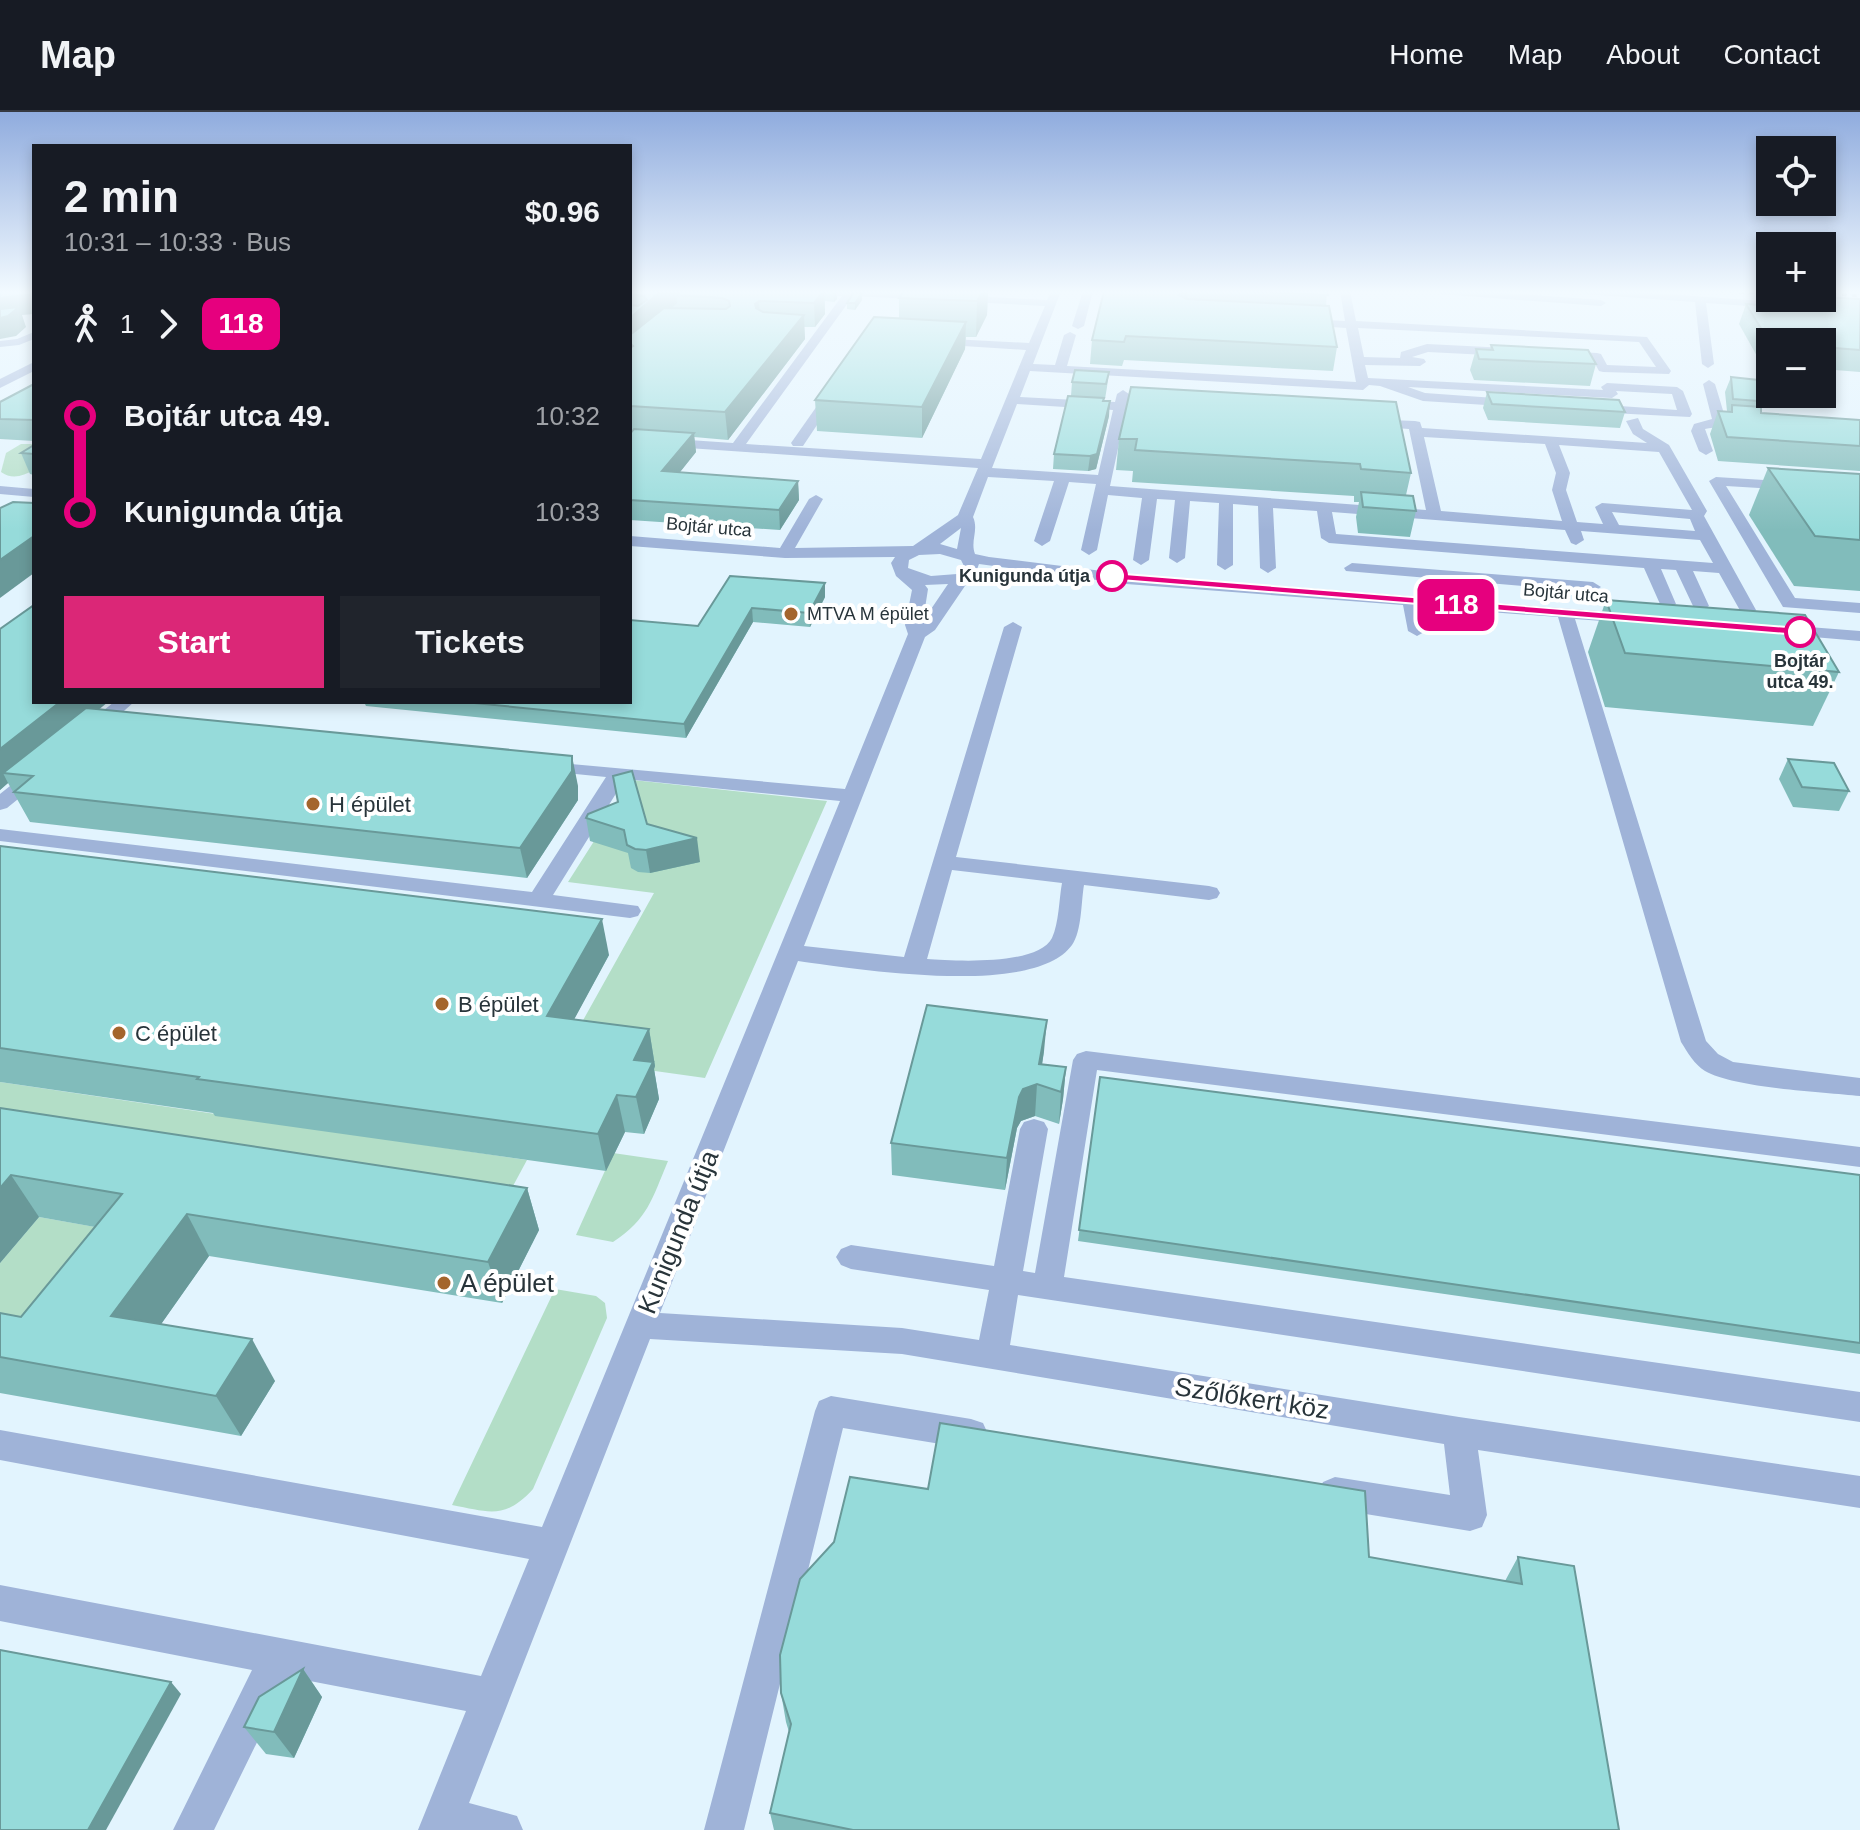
<!DOCTYPE html>
<html lang="en">
<head>
<meta charset="utf-8">
<style>
	body { margin:0; font-family:Arial,sans-serif; background:#20242c; color:#f1f3f6; height:100vh; display:flex; flex-direction:column; font-size:30px; white-space:nowrap }
	* { box-sizing:border-box; margin:0 }
	p { font-size:26px; color:#9ea1a6 }
	.icon { flex:none; width:44px; height:44px; fill:none; stroke:currentColor; stroke-width:2; stroke-linecap:round; stroke-linejoin:round }
	.map { position:relative; flex:1; overflow:hidden }
	.side { position:absolute; left:32px; top:32px; width:600px; height:560px; display:flex; flex-direction:column; background:#171b24; border-radius:0px; box-shadow:0 4px 12px #0003 }
	.side>* { flex:none }
	.badge { padding:0 16px; border-radius:12px; font-size:28px; line-height:52px }
	.buttons { position:absolute; left:1756px; top:24px; display:grid; gap:16px }
	.buttons a { display:grid; place-items:center; width:80px; height:80px; border-radius:0px; background:#171b24; box-shadow:0 4px 12px #0003; font-size:40px }
	.map>.badge { position:absolute; translate:-50% -50%; box-shadow:0 0 0 4px #fff }
	.legs { display:flex; align-items:center; gap:12px; height:88px; padding:0 32px; font-size:26px }
	.legs p { margin-inline-start:auto }
	.head { display:flex; align-items:center; justify-content:space-between; height:136px; padding:0 32px }
	h1 { font-size:44px; font-weight:800; line-height:60px }
	.action { display:flex; gap:16px; margin-top:auto; padding:16px 32px }
	.action a { flex:1; height:92px; border-radius:0px; background:#db2777; color:#fff; font-size:32px; font-weight:800; line-height:92px; text-align:center }
	.action a+a { background:#20242c; color:#f1f3f6 }
	ul { padding:0 32px; list-style:none }
	li { display:flex; align-items:center; gap:28px; height:96px; font-size:30px }
	li i { display:grid; place-items:center; width:12px; height:100%; margin:0 10px; background:currentColor }
	li i::after { content:''; width:20px; height:20px; margin:-10px; border:6px solid; border-radius:50%; background:#171b24 }
	li p { margin-inline-start:auto }
	li:first-child i { background:linear-gradient(#0000 50%,currentColor 0) }
	li:last-child i { background:linear-gradient(currentColor 50%,#0000 0) }
	header { display:flex; align-items:center; gap:48px; box-sizing:border-box; height:112px; padding:0 40px; background:#171b24; border-bottom:2px solid #363941 }
	header strong { font-size:38px }
	nav { display:flex; gap:44px; margin-inline-start:auto; font-size:28px }
	.map>svg:first-child { display:block }
	.green { fill:#b3dec7 }
	.lines { fill:none; stroke-linecap:round; stroke-linejoin:round }
	.minor { fill:#9fb3d8; fill-rule:evenodd }
	.rail { stroke:#77858d; stroke-width:3; stroke-dasharray:5 5; stroke-linecap:butt }
	.wall { fill:#81bcbb }
	.shaded-wall { fill:#699999 }
	.building { fill:#96dbda; stroke:#699999; stroke-width:2 }
	.line-1 { fill:#e6007e; stroke:#fff; stroke-width:2 }
	.stop-1-dot { fill:#fff; stroke:#e6007e; stroke-width:4 }
	.poi-dot { fill:#a4652c; stroke:#fff; stroke-width:3 }
	.labels { text-anchor:middle; dominant-baseline:central; stroke-width:8; stroke-linejoin:round; paint-order:stroke }
	.far-street-label { font-size:18px; fill:#28343a; stroke:#fff }
	.far-stop-label { font-size:18px; font-weight:bold; fill:#28343a; stroke:#fff; text-anchor:end }
	.far-poi-label { font-size:18px; fill:#28343a; stroke:#fff; text-anchor:start }
	.poi-label { font-size:22px; fill:#28343a; stroke:#fff; text-anchor:start }
	.near-street-label { font-size:26px; fill:#28343a; stroke:#fff }
	.near-poi-label { font-size:26px; fill:#28343a; stroke:#fff; text-anchor:start }
</style>
</head>
<body>
<header>
<strong>Map</strong>
<nav><a>Home</a><a>Map</a><a>About</a><a>Contact</a></nav>
</header>
<div class="map">
<svg width="1860" height="1718" viewBox="0 0 1860 1718">
	<rect width="100%" height="100%" fill="#e2f4fe"/>
	<g class="green">
		<path d="M21 332H34V358C23 364 12 368 1 360L6 341Z"/>
		<path d="M633 668 827 689 705 966 562 946 654 781 568 770Z"/>
		<path d="M0 970 527 1048 493 1111 0 1034Z"/>
		<path d="M613 1041 668 1049C652 1087 648 1107 613 1130L576 1123Z"/>
		<path d="M39 1105 146 1124 0 1237V1151Z"/>
		<path d="M555 1177 596 1184 605 1191 607 1206 533 1377C505 1408 489 1400 452 1393Z"/>
	</g>
	<g class="lines">
		<g class="minor">
			<path d="M806 179H869L1047 188 1051 179H1061L1033 252 1055 253 1064 223 1070 220 1076 223 1067 254 1356 270 1346 216 1303 213 1297 210 1303 207 1345 209 1340 179H1350L1356 209 1647 225 1671 259 1669 262 1603 260 1599 259 1593 248 1560 247 1554 243 1560 239 1597 241 1601 242 1607 253 1656 255 1639 230 1358 216 1364 245 1400 246 1401 240 1427 232 1507 236 1513 240 1507 244 1428 240 1412 245 1424 247 1426 250 1420 254 1365 253 1368 266 1603 278 1601 275 1607 271 1677 275 1683 279 1692 302 1690 305 1591 300 1585 296 1591 292 1677 298 1672 282 1616 279 1618 282 1612 286 1408 275 1425 281 1523 288V294L1518 295 1423 289 1380 274 1369 273 1363 278 1030 259 1020 285 1115 290 1117 282 1123 278 1129 282 1127 291 1163 294 1164 297 1158 301 1126 299 1110 374 1426 398 1409 317 1370 314 1365 313V307L1415 309 1420 310 1422 316 1647 331 1633 322 1626 309 1638 306 1643 317 1669 333 1707 399 1704 404 1756 498 1754 502H1742L1719 461 1693 459 1709 494 1701 499 1693 494 1676 458 1661 457 1676 492 1668 497 1660 492 1644 456 1329 431 1321 426 1317 399 1273 396 1276 456 1268 461 1260 456 1258 394 1233 392V453L1225 458 1217 453 1219 391 1190 389 1185 446 1177 451 1169 446 1175 388 1157 387 1149 448 1141 453 1133 448 1142 386 1108 383 1097 438 1089 443 1081 438 1096 372 1069 370 1050 429 1042 434 1034 429 1054 369 988 365 973 405C979 418 970 429 975 442L989 445 1126 462 1636 502 1639 506 1636 510 1630 511 1575 507 1706 929 1718 942 1733 950 1860 966V984C1823 980 1734 976 1705 959 1694 952 1688 941 1681 930L1558 505 1421 495 1426 519 1417 524 1408 519 1403 493 1126 472 979 452 976 460 1000 458 1008 463 1000 468 967 471 935 518 925 525 804 834 904 845 1004 515 1013 510 1022 515 956 745 1209 774 1217 776 1220 781 1217 786 1209 788 1084 773C1081 790 1082 819 1072 833 1034 886 857 857 798 849L660 1201 902 1216 979 1228 989 1178 851 1157 841 1153 836 1145 841 1137 851 1133 994 1154 1020 1017 1024 1010 1034 1007 1044 1010 1048 1017 1023 1159 1035 1161 1073 948 1077 942 1086 939 1860 1035V1055L1097 958 1064 1165 1860 1280V1310L1018 1183 1010 1233 1459 1305 1860 1364V1396L1478 1338 1487 1403 1482 1415 1470 1419 1335 1397 1323 1392 1318 1381 1323 1370 1335 1365 1450 1383 1444 1332 902 1242 650 1227 469 1691 517 1704 523 1718H418L466 1599 289 1565 214 1718H173L252 1558 0 1509V1473L481 1564 529 1447 0 1348V1318L542 1415 840 689 625 667 553 783 638 794 641 799 638 804 630 806 0 729V717L532 780 606 665 545 659 535 653 538 649 845 677 908 522 905 513 912 478 896 464 891 451 895 445 785 446 630 434V424L780 436 809 387 816 383 823 387 795 436 913 434 958 403 978 356 630 332V324L733 331 842 184 811 182ZM853 184 1045 194 1029 231 932 226 926 229 932 232 1026 238 981 347 746 332ZM1017 292 1113 298 1098 363 992 356ZM1424 325 1545 332 1556 361 1552 378 1562 409 1441 399ZM1559 333 1659 340 1692 398 1602 391 1595 395 1603 412 1577 410 1566 378 1570 361ZM1332 400 1565 418 1571 431 1576 433 1584 428 1581 419 1700 428 1713 451 1336 422ZM1612 400 1690 407 1695 419 1619 413ZM961 416 957 437 940 432ZM940 442 961 448 964 454 957 462 931 464 908 456 909 448 919 443ZM948 472 923 509 928 477 925 473ZM952 758 1062 771C1059 787 1059 811 1052 826 1038 854 954 849 927 847Z"/>
			<path d="M1083 179H1093L1084 214 1078 217 1072 214Z"/>
			<path d="M1435 179H1479L1601 188 1606 191 1601 194 1440 182Z"/>
			<path d="M1579 179H1624L1860 196V202L1706 191 1714 252 1708 256 1702 252 1695 190 1584 182Z"/>
			<path d="M34 220V227L19 233 0 235V229L17 227Z"/>
			<path d="M34 250V259L0 276V267Z"/>
			<path d="M1709 268 1715 272 1725 305 1746 307 1753 311C1741 319 1720 313 1705 317L1713 339 1706 343 1699 339 1691 319 1694 312 1712 307 1703 272Z"/>
			<path d="M831 274 841 277 803 334H793L791 331Z"/>
			<path d="M1716 365 1860 374V382L1726 374 1795 486 1860 491V501L1783 495 1709 369Z"/>
			<path d="M0 374 34 377V385L0 382Z"/>
			<path d="M1352 451 1593 470 1601 475 1593 480 1346 459 1344 456Z"/>
			<path d="M1783 513 1860 519V529L1777 522 1774 518 1777 514Z"/>
			<path d="M114 590H134L97 623H83L80 619 83 615Z"/>
			<path d="M37 656 44 658 47 662 44 666 7 696 0 698V682L30 658Z"/>
			<path d="M831 1284 971 1307 983 1311 988 1322 983 1333 971 1337 843 1316 744 1718H704L815 1299 819 1289Z"/>
		</g>
		<g class="rail">
			<path d="M1719 179 1770 182"/>
			<path d="M1822 181 1860 184"/>
		</g>
	</g>
	<g class="wall">
		<path d="M630 179H836L837 187 834 190 825 189V202L815 215H804L805 227 728 328 694 325 696 340 679 361 798 369 799 388 780 418 630 408Z"/>
		<path d="M904 179H988L987 203 976 225H966L965 237 922 326 817 319 815 288 899 206V186Z"/>
		<path d="M1104 179H1327L1326 194 1337 235 1333 259 1124 248 1122 254 1090 252 1092 228Z"/>
		<path d="M1779 186 1860 187V260L1822 257V230H1770V253H1762L1739 212 1746 192 1776 194Z"/>
		<path d="M862 188 855 198 847 197V191Z"/>
		<path d="M1491 233 1596 252 1590 274 1474 268 1470 258 1476 237H1490Z"/>
		<path d="M1109 260 1107 275 1105 287H1104L1109 304 1096 357 1088 359 1053 357 1054 342 1071 284 1072 270Z"/>
		<path d="M1731 265 1758 289 1756 295 1761 301 1860 308V359L1718 349 1710 322 1718 299H1727L1725 280Z"/>
		<path d="M34 272V329L0 327V290Z"/>
		<path d="M1131 275 1411 361 1406 383 1416 399 1410 425 1358 421 1356 405 1359 390H1354V384L1132 370 1133 359 1116 358 1119 327Z"/>
		<path d="M1487 280 1625 300 1620 316 1488 308 1483 296Z"/>
		<path d="M34 333V363L30 362 21 341Z"/>
		<path d="M1768 356 1860 362V479L1794 474 1749 403Z"/>
		<path d="M825 471V485L810 515 753 510 686 626 366 594 364 590H630L698 514Z"/>
		<path d="M1606 488 1839 560 1813 614 1605 595 1588 540Z"/>
		<path d="M0 517 99 597 578 674V688L527 766 30 710 8 671 0 678Z"/>
		<path d="M1788 647 1849 679 1839 699 1793 695 1779 667Z"/>
		<path d="M586 706 647 712 700 750 650 761 638 760 631 756 628 741 590 729Z"/>
		<path d="M0 734 609 843 574 907 649 917 655 954 654 957 659 987 644 1022 625 1020 606 1059 215 1004 213 1001 0 970Z"/>
		<path d="M1044 939 1042 952 1066 955 1063 987 1059 1012 1035 1004 1021 1009 1017 1016 1005 1078 892 1063 891 1031Z"/>
		<path d="M1100 965 1860 1063V1242L1078 1129Z"/>
		<path d="M0 996 527 1076 539 1118 502 1191 209 1144 161 1212 275 1269 241 1324 0 1281V1201L21 1205 95 1115 39 1105 0 1151Z"/>
		<path d="M1369 1445 1505 1469 1518 1445 1619 1718H774L770 1701 789 1620 786 1610 781 1581Z"/>
		<path d="M303 1557 322 1585 294 1646 266 1642 244 1615Z"/>
	</g>
	<g class="shaded-wall">
		<path d="M661 179H690L676 183 677 191 632 232 630 231V206Z"/>
		<path d="M824 179 825 202 815 215 814 191Z"/>
		<path d="M834 179H836L837 187 834 190Z"/>
		<path d="M983 179H988L987 203 976 225 977 189Z"/>
		<path d="M1184 179H1187L1185 198 1179 183Z"/>
		<path d="M862 181V188L855 198V191Z"/>
		<path d="M34 182V202L22 203 26 215 16 224 0 227V186Z"/>
		<path d="M759 189 761 213 755 192Z"/>
		<path d="M804 203 805 227 728 328 725 300Z"/>
		<path d="M966 210 965 237 922 326V295Z"/>
		<path d="M1110 289 1109 304 1096 357 1088 359 1090 344Z"/>
		<path d="M694 321 696 340 665 379 662 359Z"/>
		<path d="M798 369 799 388 780 418 779 398Z"/>
		<path d="M34 424V461L0 486V448Z"/>
		<path d="M825 471V485L810 515 809 501Z"/>
		<path d="M752 496 753 510 686 626 684 612Z"/>
		<path d="M60 590H108L19 663 3 661 8 671 0 678V637Z"/>
		<path d="M572 644 578 674V688L527 766 520 736Z"/>
		<path d="M697 726 700 750 650 761 646 738Z"/>
		<path d="M602 807 609 843 556 941 547 904Z"/>
		<path d="M1047 908 1044 939 1039 973V952Z"/>
		<path d="M649 917 655 954 654 957 659 987 644 1022 636 985 634 948Z"/>
		<path d="M1066 955 1063 987 1059 1012 1061 980Z"/>
		<path d="M1037 972 1035 1004 1021 1009 1017 1016 1005 1078 1007 1046 1019 985 1023 977Z"/>
		<path d="M617 983 625 1020 606 1059 598 1022Z"/>
		<path d="M11 1063 39 1105 0 1151V1076Z"/>
		<path d="M527 1076 539 1118 502 1191 488 1150Z"/>
		<path d="M187 1102 209 1144 138 1245 111 1204Z"/>
		<path d="M252 1227 275 1269 241 1324 216 1284Z"/>
		<path d="M303 1557 322 1585 294 1646 274 1620Z"/>
		<path d="M171 1570 181 1582 106 1718H88Z"/>
	</g>
	<g class="building">
		<path d="M0 179H34V182L0 186Z"/>
		<path d="M630 179H661L630 206V193L638 194 647 188 644 184 630 182Z"/>
		<path d="M682 179H824L814 191 759 189 755 192 756 196 763 200 804 203 725 300 630 294V236L633 234 630 231V223L664 196 726 197 730 194 729 189 722 186 676 183Z"/>
		<path d="M904 179H983L977 189 899 186Z"/>
		<path d="M1104 179H1184L1179 183 1187 187 1329 194 1337 235 1126 224 1124 230 1092 228Z"/>
		<path d="M1247 179H1327L1328 183Z"/>
		<path d="M854 180 862 181 855 191H847Z"/>
		<path d="M1822 185 1860 187V238L1822 235V230L1770 231 1746 192 1789 195 1783 186H1822Z"/>
		<path d="M19 195 8 204 0 206V197Z"/>
		<path d="M874 205 966 210 922 295 815 288Z"/>
		<path d="M1491 233 1588 238 1596 252 1479 247 1476 237 1493 238Z"/>
		<path d="M1075 258 1109 260 1106 272 1072 270Z"/>
		<path d="M1731 265 1758 268V289L1733 287Z"/>
		<path d="M34 272V308L0 307V290Z"/>
		<path d="M1131 275 1396 290 1411 361 1361 357 1360 352 1135 338 1137 327H1119Z"/>
		<path d="M1487 280 1619 288 1625 300 1492 292Z"/>
		<path d="M1068 284 1104 286 1103 289H1110L1097 342 1090 344 1054 342Z"/>
		<path d="M1732 293 1761 295V301L1860 308V334L1727 325 1718 299 1732 300Z"/>
		<path d="M634 317 694 321 662 359 798 369 779 398 630 388V322Z"/>
		<path d="M34 333V342L21 341Z"/>
		<path d="M1768 356 1860 362V428L1815 424Z"/>
		<path d="M1361 380 1413 384 1416 399 1363 395Z"/>
		<path d="M13 390 34 391V424L0 448V396Z"/>
		<path d="M730 464 825 471 809 501 752 496 684 612 464 590H630V508L698 514Z"/>
		<path d="M1606 488 1805 503 1839 560 1625 541Z"/>
		<path d="M34 493V590H60L0 637V517Z"/>
		<path d="M86 596 572 644V659L520 736 14 680 33 664 3 661Z"/>
		<path d="M1788 647 1834 651 1849 679 1802 675Z"/>
		<path d="M632 659 647 712 697 726 646 738 635 737 627 733 624 718 586 706 588 702 618 690 613 664Z"/>
		<path d="M0 734 602 807 547 904 649 917 634 948 653 950 636 985 617 983 598 1022 197 967 199 965 0 936Z"/>
		<path d="M927 893 1047 908 1039 952 1066 955 1061 980 1037 972 1023 977 1019 985 1007 1046 891 1031Z"/>
		<path d="M1100 965 1860 1063V1231L1079 1118Z"/>
		<path d="M0 996 527 1076 488 1150 187 1102 111 1204 252 1227 216 1284 0 1245V1201L21 1205 122 1082 11 1063 0 1076Z"/>
		<path d="M940 1311 1365 1379 1369 1445 1522 1472 1518 1445 1574 1454 1619 1718H853L770 1701 791 1612 781 1581 780 1543 800 1467 834 1430 850 1365 928 1377Z"/>
		<path d="M0 1538 171 1570 88 1718H0Z"/>
		<path d="M303 1557 274 1620 244 1615 259 1585Z"/>
	</g>
	<linearGradient id="sky" x2="0" y2="1"><stop stop-color="#90acde"/><stop offset="0.43" stop-color="#f2faff"/><stop offset="1" stop-color="#f2faff" stop-opacity="0"/></linearGradient>
	<rect width="1860" height="419" fill="url(#sky)"/>
	<path class="line-1" d="M1112 461 1800 516 1806 520 1800 523 1108 467V462Z"/>
	<g class="stop-1-dot">
		<circle cx="1112" cy="464" r="14"/>
		<circle cx="1800" cy="520" r="14"/>
	</g>
	<g class="poi-dot">
		<circle cx="791" cy="502" r="8"/>
		<circle cx="313" cy="692" r="8"/>
		<circle cx="442" cy="892" r="8"/>
		<circle cx="119" cy="921" r="8"/>
		<circle cx="444" cy="1171" r="8"/>
	</g>
	<g class="labels">
		<g class="far-street-label">
			<text transform="translate(709 415) rotate(5)">Bojtár utca</text>
			<text transform="translate(1566 481) rotate(5)">Bojtár utca</text>
		</g>
		<g class="far-stop-label">
			<text x="1090" y="464">Kunigunda útja</text>
			<text x="1800" y="549" text-anchor="middle">Bojtár<tspan x="1800" dy="21">utca 49.</tspan></text>
		</g>
		<g class="far-poi-label">
			<text x="807" y="502">MTVA M épület</text>
		</g>
		<g class="poi-label">
			<text x="329" y="692">H épület</text>
			<text x="458" y="892">B épület</text>
			<text x="135" y="921">C épület</text>
		</g>
		<g class="near-street-label">
			<text transform="translate(678 1120) rotate(-68)">Kunigunda útja</text>
			<text transform="translate(1252 1286) rotate(9)">Szőlőkert köz</text>
		</g>
		<g class="near-poi-label">
			<text x="460" y="1171">A épület</text>
		</g>
	</g>
</svg>
<div class="buttons">
<a><svg class="icon" aria-label="locate" viewBox="0 0 24 24"><circle cx="12" cy="12" r="6"/><path d="M12 2v4M12 18v4M2 12h4M18 12h4"/></svg></a>
<a>+</a>
<a>−</a>
</div>
<b class="badge" style="left:1456px;top:493px;background:#e6007e;color:#fff">118</b>
<section class="side">
<div class="head"><div><h1>2 min</h1><p>10:31 – 10:33 · Bus</p></div><b>$0.96</b></div>
<div class="legs"><svg class="icon" aria-label="walk" viewBox="0 0 24 24"><circle cx="13" cy="4" r="2"/><path d="M13 8l-2 6 4 7M11 14l-3 7M7 12l3-4h3l4 4"/></svg>1<svg class="icon" aria-label="forward" viewBox="0 0 24 24"><path d="M9 5l7 7-7 7"/></svg><b class="badge" style="background:#e6007e;color:#fff">118</b></div>
<ul>
<li><i style="color:#e6007e"></i><b>Bojtár utca 49.</b><p>10:32</p></li>
<li><i style="color:#e6007e"></i><b>Kunigunda útja</b><p>10:33</p></li>
</ul>
<div class="action"><a>Start</a><a>Tickets</a></div>
</section>
</div>
</body>
</html>
